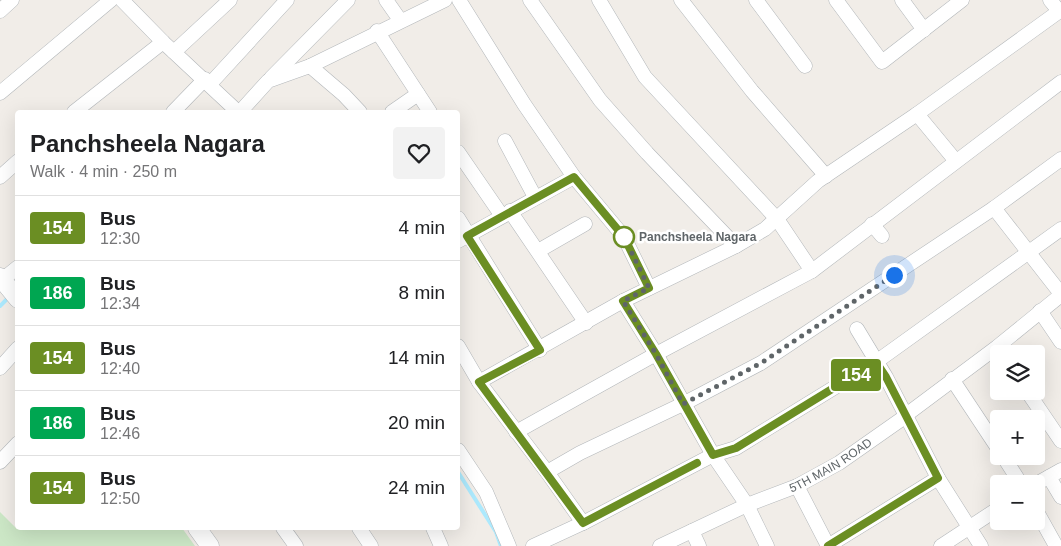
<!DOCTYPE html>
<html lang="en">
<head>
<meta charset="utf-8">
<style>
	body { margin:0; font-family:Arial,sans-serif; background:#f2f2f2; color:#202124; height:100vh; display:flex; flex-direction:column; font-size:19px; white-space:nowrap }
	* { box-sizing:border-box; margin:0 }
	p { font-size:16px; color:#757577 }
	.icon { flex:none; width:28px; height:28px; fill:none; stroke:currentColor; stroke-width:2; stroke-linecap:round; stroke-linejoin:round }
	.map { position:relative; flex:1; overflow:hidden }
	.side { position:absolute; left:15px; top:110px; width:445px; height:420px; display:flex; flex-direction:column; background:#fff; border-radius:5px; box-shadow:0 5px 20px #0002 }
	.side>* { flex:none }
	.badge { padding:0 10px; border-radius:4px; font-size:18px; line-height:32px }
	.controls { position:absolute; left:990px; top:345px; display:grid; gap:10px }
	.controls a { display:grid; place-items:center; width:55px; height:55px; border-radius:5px; background:#fff; box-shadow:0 5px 20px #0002; font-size:25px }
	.you { position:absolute; width:25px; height:25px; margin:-12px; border:4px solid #fff; border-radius:50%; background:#1a73e8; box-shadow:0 0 0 8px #1a73e833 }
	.map>.badge { position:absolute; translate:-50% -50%; box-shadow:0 0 0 2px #fff }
	.round { display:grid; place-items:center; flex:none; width:52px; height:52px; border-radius:5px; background:#f2f2f2 }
	.headline { display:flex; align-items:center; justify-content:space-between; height:85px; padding:0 15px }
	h1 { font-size:24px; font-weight:600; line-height:38px }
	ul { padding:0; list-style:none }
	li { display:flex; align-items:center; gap:15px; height:65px; padding:0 15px; border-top:1px solid #e0e0e0 }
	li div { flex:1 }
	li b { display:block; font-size:19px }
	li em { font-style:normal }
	li .badge { min-width:55px; font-weight:700; text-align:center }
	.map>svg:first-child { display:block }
	.green { fill:#cce7c6 }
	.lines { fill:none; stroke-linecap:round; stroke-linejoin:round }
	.stream { stroke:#ace9fd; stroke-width:4 }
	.minor-casing { stroke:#b3b7ba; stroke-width:15 }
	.tertiary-casing { stroke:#b3b7ba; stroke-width:19 }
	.minor { stroke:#fff; stroke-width:14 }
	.tertiary { stroke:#fff; stroke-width:18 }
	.line-casing { stroke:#fff; stroke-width:11 }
	.line { stroke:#6b8e23; stroke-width:8 }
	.walk { stroke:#5f6568; stroke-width:5; stroke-dasharray:0 9 }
	.stop-dot { fill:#fff; stroke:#6b8e23; stroke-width:2.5 }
	.labels { text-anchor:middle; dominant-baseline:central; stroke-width:5; stroke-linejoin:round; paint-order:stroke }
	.stop-label { font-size:12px; font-weight:bold; fill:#5f6568; stroke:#fff; text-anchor:start }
	.street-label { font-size:12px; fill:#5f6568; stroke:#fff }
</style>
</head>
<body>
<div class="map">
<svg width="1061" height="546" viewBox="0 0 1061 546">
	<rect width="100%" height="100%" fill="#f1ede8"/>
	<path class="green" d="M0 512 17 529 20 528H182L195 546H0Z"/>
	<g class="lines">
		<g class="stream">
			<path d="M0 306 9 297"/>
			<path d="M458 472 496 532 501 546"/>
		</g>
		<g class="minor-casing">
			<g id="minor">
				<path d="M122 0 163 42 238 112"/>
				<path d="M386 0 400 20"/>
				<path d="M459 0 524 104 574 177 624 237 649 288"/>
				<path d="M530 0 600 100 647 153 736 246"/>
				<path d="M599 0 645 77 777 219 812 271"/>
				<path d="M681 0 752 91 826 176"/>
				<path d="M756 0 805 66"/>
				<path d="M836 0 882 62 962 0"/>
				<path d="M902 0 924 30"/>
				<path d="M1050 0 1059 11"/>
				<path d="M0 11 12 0"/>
				<path d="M377 31 430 112"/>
				<path d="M174 52 230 0"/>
				<path d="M310 66 344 95 360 112"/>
				<path d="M271 78 348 0"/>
				<path d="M210 84 287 0"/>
				<path d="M0 93 111 0"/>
				<path d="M74 112 163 42"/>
				<path d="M173 112 205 79"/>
				<path d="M240 112 268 81 310 66 445 0"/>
				<path d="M392 112 418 94"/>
				<path d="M917 114 955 160"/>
				<path d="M505 141 535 197"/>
				<path d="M458 152 502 216"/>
				<path d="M0 177 18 161"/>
				<path d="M994 208 1061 294"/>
				<path d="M510 211 586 323"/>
				<path d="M458 218 540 350"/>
				<path d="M872 224 882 236"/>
				<path d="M458 241 574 177"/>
				<path d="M538 251 585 224"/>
				<path d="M2 280 18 267"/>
				<path d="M623 301 656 354 713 455 747 505 767 546"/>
				<path d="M1040 311 1061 342"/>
				<path d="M857 329 886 377 938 478 981 546"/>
				<path d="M458 346 479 382 547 472 580 453 683 404 761 363 994 208 1061 159"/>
				<path d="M0 368 18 348"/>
				<path d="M952 379 999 450"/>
				<path d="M479 382 623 301 736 246 765 229 818 181 917 114 1061 10"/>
				<path d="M1027 391 1061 441"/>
				<path d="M906 415 997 347 1061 295"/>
				<path d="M516 432 656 354 812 271 1061 82"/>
				<path d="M458 450 486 492 509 546"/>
				<path d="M1003 456 1021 484"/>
				<path d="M0 462 18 443"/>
				<path d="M547 472 583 523 713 455 736 448 876 362 1061 229"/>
				<path d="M1049 477 1061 497"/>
				<path d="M1036 484 1061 470"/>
				<path d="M797 486 828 546"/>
				<path d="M1036 510 1056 546"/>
				<path d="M283 528 296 546"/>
				<path d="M359 528 371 546"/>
				<path d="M433 528 441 546"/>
				<path d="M692 531 699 546"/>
				<path d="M533 546 583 523"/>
				<path id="s1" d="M660 546 747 505 797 486 839 463 906 416"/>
				<path d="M828 546 938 478"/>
				<path d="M941 546 999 508"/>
			</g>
		</g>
		<g class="tertiary-casing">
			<g id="tertiary">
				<path d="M0 277 18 299"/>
				<path d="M197 528 210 546"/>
			</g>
		</g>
		<use href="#minor" class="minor"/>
		<use href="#tertiary" class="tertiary"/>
	</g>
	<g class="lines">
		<g class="line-casing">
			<path id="line" d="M697 463 583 523 479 382 540 350 467 236 574 177 624 237 649 288 623 301 656 354 713 455 736 448 876 362 886 377 938 478 828 546"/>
		</g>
		<use href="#line" class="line"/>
		<path class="walk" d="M624 237 649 288 623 301 656 354 683 404 761 363 894 275"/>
	</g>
	<circle class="stop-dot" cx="624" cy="237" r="10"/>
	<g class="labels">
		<g class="stop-label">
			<text x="639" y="237">Panchsheela Nagara</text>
		</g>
		<g class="street-label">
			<text stroke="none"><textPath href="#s1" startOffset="189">5TH MAIN ROAD</textPath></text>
		</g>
	</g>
</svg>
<div class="controls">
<a><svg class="icon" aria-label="layers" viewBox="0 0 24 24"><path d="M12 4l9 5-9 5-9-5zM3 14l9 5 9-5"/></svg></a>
<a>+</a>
<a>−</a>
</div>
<div class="you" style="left:894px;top:275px"></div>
<b class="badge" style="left:856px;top:375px;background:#6b8e23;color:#fff">154</b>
<section class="side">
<div class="headline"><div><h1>Panchsheela Nagara</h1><p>Walk · 4 min · 250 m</p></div><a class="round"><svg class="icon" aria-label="heart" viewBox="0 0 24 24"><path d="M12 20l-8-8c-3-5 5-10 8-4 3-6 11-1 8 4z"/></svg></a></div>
<ul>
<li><span class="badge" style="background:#6b8e23;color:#fff">154</span><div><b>Bus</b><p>12:30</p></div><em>4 min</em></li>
<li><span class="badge" style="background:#00a651;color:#fff">186</span><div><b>Bus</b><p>12:34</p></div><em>8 min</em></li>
<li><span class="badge" style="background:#6b8e23;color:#fff">154</span><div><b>Bus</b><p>12:40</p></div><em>14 min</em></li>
<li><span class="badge" style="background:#00a651;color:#fff">186</span><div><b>Bus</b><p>12:46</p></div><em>20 min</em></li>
<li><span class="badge" style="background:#6b8e23;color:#fff">154</span><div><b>Bus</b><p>12:50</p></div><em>24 min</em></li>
</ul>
</section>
</div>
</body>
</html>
